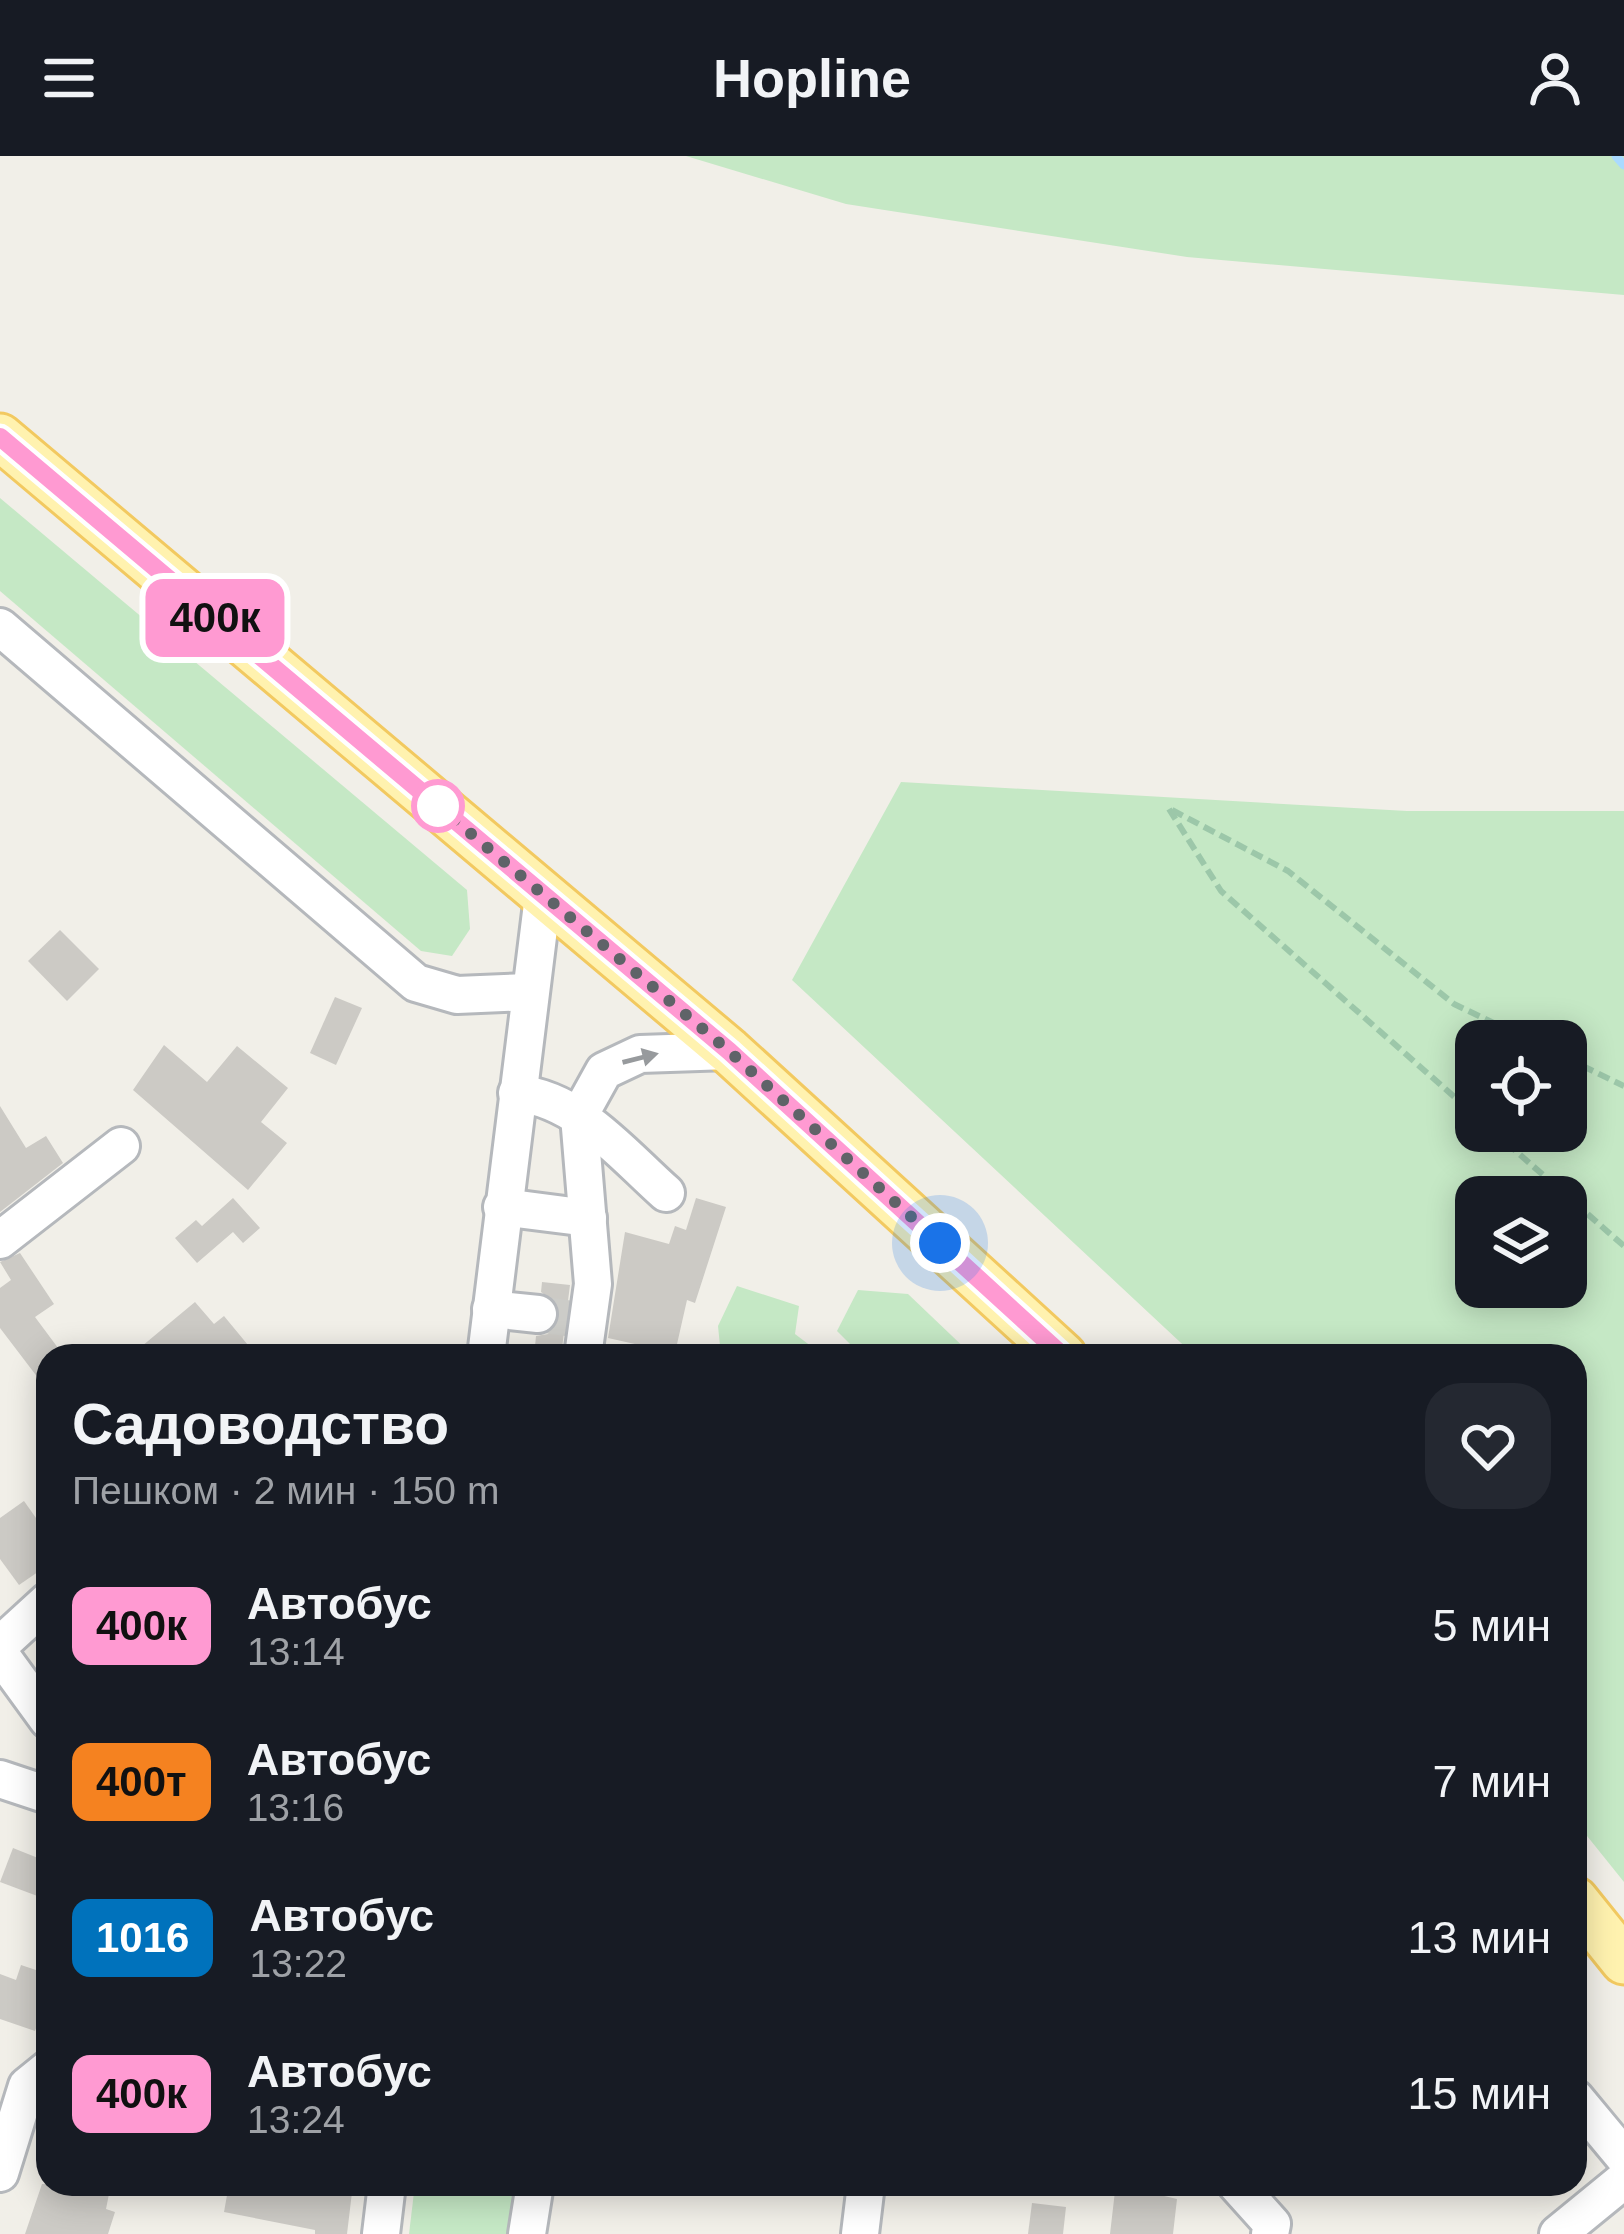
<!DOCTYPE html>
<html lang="ru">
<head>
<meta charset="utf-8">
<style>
	body { margin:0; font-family:Helvetica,sans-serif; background:#242831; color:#f1f3f6; height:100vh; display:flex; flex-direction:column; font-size:45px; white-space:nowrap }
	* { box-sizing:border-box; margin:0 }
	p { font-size:39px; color:#9ea1a6 }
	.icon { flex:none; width:66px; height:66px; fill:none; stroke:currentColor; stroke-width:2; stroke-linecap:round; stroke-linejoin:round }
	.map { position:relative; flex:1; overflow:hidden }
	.details { position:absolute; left:36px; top:1188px; width:1551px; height:852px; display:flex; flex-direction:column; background:#171b24; border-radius:36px; box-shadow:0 6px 30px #0003 }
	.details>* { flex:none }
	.badge { padding:0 24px; border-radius:18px; font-size:42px; line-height:78px }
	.fabs { position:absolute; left:1455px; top:864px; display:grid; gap:24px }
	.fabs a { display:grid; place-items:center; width:132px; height:132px; border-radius:24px; background:#171b24; box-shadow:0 6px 30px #0003; font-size:60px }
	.you { position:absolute; width:60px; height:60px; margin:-30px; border:9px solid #fff; border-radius:50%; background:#1a73e8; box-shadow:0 0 0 18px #1a73e833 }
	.map>.badge { position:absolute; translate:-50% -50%; box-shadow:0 0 0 6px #fff }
	.round { display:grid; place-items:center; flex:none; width:126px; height:126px; border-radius:36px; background:#242831 }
	.head { display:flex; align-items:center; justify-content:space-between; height:204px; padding:0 36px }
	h1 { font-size:57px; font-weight:700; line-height:90px }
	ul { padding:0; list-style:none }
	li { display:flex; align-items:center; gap:36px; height:156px; padding:0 36px }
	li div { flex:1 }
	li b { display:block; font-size:45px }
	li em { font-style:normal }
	li .badge { min-width:132px; font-weight:700; text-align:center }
	header { display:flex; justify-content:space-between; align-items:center; height:156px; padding:0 36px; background:#171b24; font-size:54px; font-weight:700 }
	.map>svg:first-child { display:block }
	.green { fill:#c5e8c5; fill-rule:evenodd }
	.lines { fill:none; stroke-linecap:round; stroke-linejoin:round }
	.stream { stroke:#aadaff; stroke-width:9 }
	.building { fill:#cccac5 }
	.minor-tunnel { stroke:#ccccc8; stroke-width:36; stroke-dasharray:36 18; stroke-linecap:butt }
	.minor-casing { stroke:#b5b8bc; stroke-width:42 }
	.major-casing { stroke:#f2c960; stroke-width:51 }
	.path { stroke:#9cc7a9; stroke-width:6; stroke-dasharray:12 6; stroke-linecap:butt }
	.minor { stroke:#fff; stroke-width:36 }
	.major { stroke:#fff2af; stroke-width:45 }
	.oneway { fill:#979a9d }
	.line-casing { stroke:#fff; stroke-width:27 }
	.line { stroke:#ff9ad2; stroke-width:18 }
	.walk { stroke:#5f6368; stroke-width:12; stroke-dasharray:0 21.6 }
	.stop-dot { fill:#fff; stroke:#ff9ad2; stroke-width:6 }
</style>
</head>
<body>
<header><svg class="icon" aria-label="menu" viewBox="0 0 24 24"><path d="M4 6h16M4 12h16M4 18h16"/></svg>Hopline<svg class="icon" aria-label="person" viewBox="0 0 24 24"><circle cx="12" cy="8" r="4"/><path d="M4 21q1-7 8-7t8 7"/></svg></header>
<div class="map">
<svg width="1624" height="2078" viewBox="0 0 1624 2078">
	<rect width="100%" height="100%" fill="#f1efe8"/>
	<g class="green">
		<path d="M686 0H1624V139L1187 101 846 48Z"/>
		<path d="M0 342 467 734 470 773 452 800 421 795 0 435Z"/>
		<path d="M901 626 1407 655H1624V1726L1575 1665V1200H1195L792 824ZM1476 885H1566V975H1476ZM1476 1041H1566V1131H1476Z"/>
		<path d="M737 1130 799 1150 795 1178 824 1200H721L718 1170Z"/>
		<path d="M858 1134 908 1138 973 1200H862L837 1175Z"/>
		<path d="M415 2028H519L511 2078H409Z"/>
	</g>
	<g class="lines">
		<path class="stream" d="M1616 0 1624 9"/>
	</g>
	<g class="building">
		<path d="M60 774 99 813 67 845 28 805Z"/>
		<path d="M335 841 362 852 336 909 310 897Z"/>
		<path d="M164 889 207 926 237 890 288 932 261 966 287 987 248 1034 133 934Z"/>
		<path d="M0 950 26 992 46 980 63 1007 0 1056Z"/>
		<path d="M233 1042 260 1072 243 1087 233 1076 197 1107 175 1082 196 1064 202 1070Z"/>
		<path d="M696 1042 726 1051 695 1147 687 1144 675 1197 608 1182 625 1076 669 1088 675 1070 686 1074Z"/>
		<path d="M20 1097 54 1148 35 1161 64 1200H48V1235L0 1172V1132L11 1124 0 1106Z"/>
		<path d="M542 1126 570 1129 561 1200H534L536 1180 548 1178 560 1162 558 1148 541 1136Z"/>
		<path d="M195 1146 214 1168 224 1160 257 1200H130Z"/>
		<path d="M24 1345 48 1379V1409L19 1429 0 1403V1362Z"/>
		<path d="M13 1692 48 1706V1744L0 1726Z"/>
		<path d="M21 1809 48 1818V1839L35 1875 0 1863V1818L16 1824Z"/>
		<path d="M42 2028H111L106 2053 115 2056 108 2078H25Z"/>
		<path d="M229 2028H353L347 2078H315V2074L224 2056Z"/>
		<path d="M1122 2030 1177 2043 1173 2078H1110L1115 2035 1121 2036Z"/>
		<path d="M1032 2047 1066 2051 1063 2078H1028Z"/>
	</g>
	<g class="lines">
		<path class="minor-tunnel" d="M538 1158 573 1163"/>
		<g class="minor-casing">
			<g id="minor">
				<path d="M0 471 416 827 457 839 529 836"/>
				<path d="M517 937C579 944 621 997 666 1037"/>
				<path d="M502 1051 588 1062"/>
				<path d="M0 1084 121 990"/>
				<path d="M491 1153 538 1158"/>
				<path d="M486 1200 543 740"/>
				<path d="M583 1200 593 1128 579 960 604 915 640 898 729 895"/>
				<path d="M0 1489 48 1445"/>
				<path d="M0 1498 48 1564"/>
				<path d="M0 1623 48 1639"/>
				<path d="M1575 1942 1624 2001"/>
				<path d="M0 2017 27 1930 48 1913"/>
				<path d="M1236 2028 1272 2068 1270 2078"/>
				<path d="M381 2078 387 2028"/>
				<path d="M527 2078 535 2028"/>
				<path d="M860 2078 866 2028"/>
				<path d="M1558 2078 1624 2024"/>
			</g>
		</g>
		<g class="major-casing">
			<g id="major">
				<path d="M0 281 729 895 1063 1200"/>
				<path d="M1575 1744 1624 1805"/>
			</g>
		</g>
		<g class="path">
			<path d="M1169 653 1221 735 1476 960"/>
			<path d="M1172 654 1288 715 1454 848 1531 885"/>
			<path d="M1566 902 1624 930"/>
			<path d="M1493 975 1624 1090"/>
		</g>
		<use href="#minor" class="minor"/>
		<use href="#major" class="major"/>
	</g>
	<defs><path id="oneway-solid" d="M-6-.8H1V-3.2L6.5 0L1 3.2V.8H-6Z" transform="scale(3)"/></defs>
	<use class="oneway" href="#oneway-solid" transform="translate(640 902) rotate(-14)"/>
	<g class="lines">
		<g class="line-casing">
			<path id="line" d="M0 281 729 895 1063 1200"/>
		</g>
		<use href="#line" class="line"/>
		<path class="walk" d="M438 650 729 895 940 1087"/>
	</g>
	<circle class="stop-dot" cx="438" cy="650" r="24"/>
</svg>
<div class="fabs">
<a><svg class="icon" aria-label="locate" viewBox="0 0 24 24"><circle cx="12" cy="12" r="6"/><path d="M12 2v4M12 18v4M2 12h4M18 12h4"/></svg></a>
<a><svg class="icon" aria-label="layers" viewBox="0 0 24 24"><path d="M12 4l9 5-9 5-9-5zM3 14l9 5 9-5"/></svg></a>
</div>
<div class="you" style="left:940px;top:1087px"></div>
<b class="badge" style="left:215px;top:462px;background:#ff9ad2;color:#111">400к</b>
<section class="details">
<div class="head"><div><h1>Садоводство</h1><p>Пешком · 2 мин · 150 m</p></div><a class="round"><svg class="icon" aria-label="heart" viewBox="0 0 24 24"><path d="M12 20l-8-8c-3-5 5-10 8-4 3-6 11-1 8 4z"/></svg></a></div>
<ul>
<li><span class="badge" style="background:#ff9ad2;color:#111">400к</span><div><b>Автобус</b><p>13:14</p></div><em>5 мин</em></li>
<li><span class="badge" style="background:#f58220;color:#111">400т</span><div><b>Автобус</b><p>13:16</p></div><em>7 мин</em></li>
<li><span class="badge" style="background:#0072bc;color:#fff">1016</span><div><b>Автобус</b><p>13:22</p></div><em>13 мин</em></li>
<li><span class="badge" style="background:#ff9ad2;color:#111">400к</span><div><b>Автобус</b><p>13:24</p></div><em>15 мин</em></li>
</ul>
</section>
</div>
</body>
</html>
